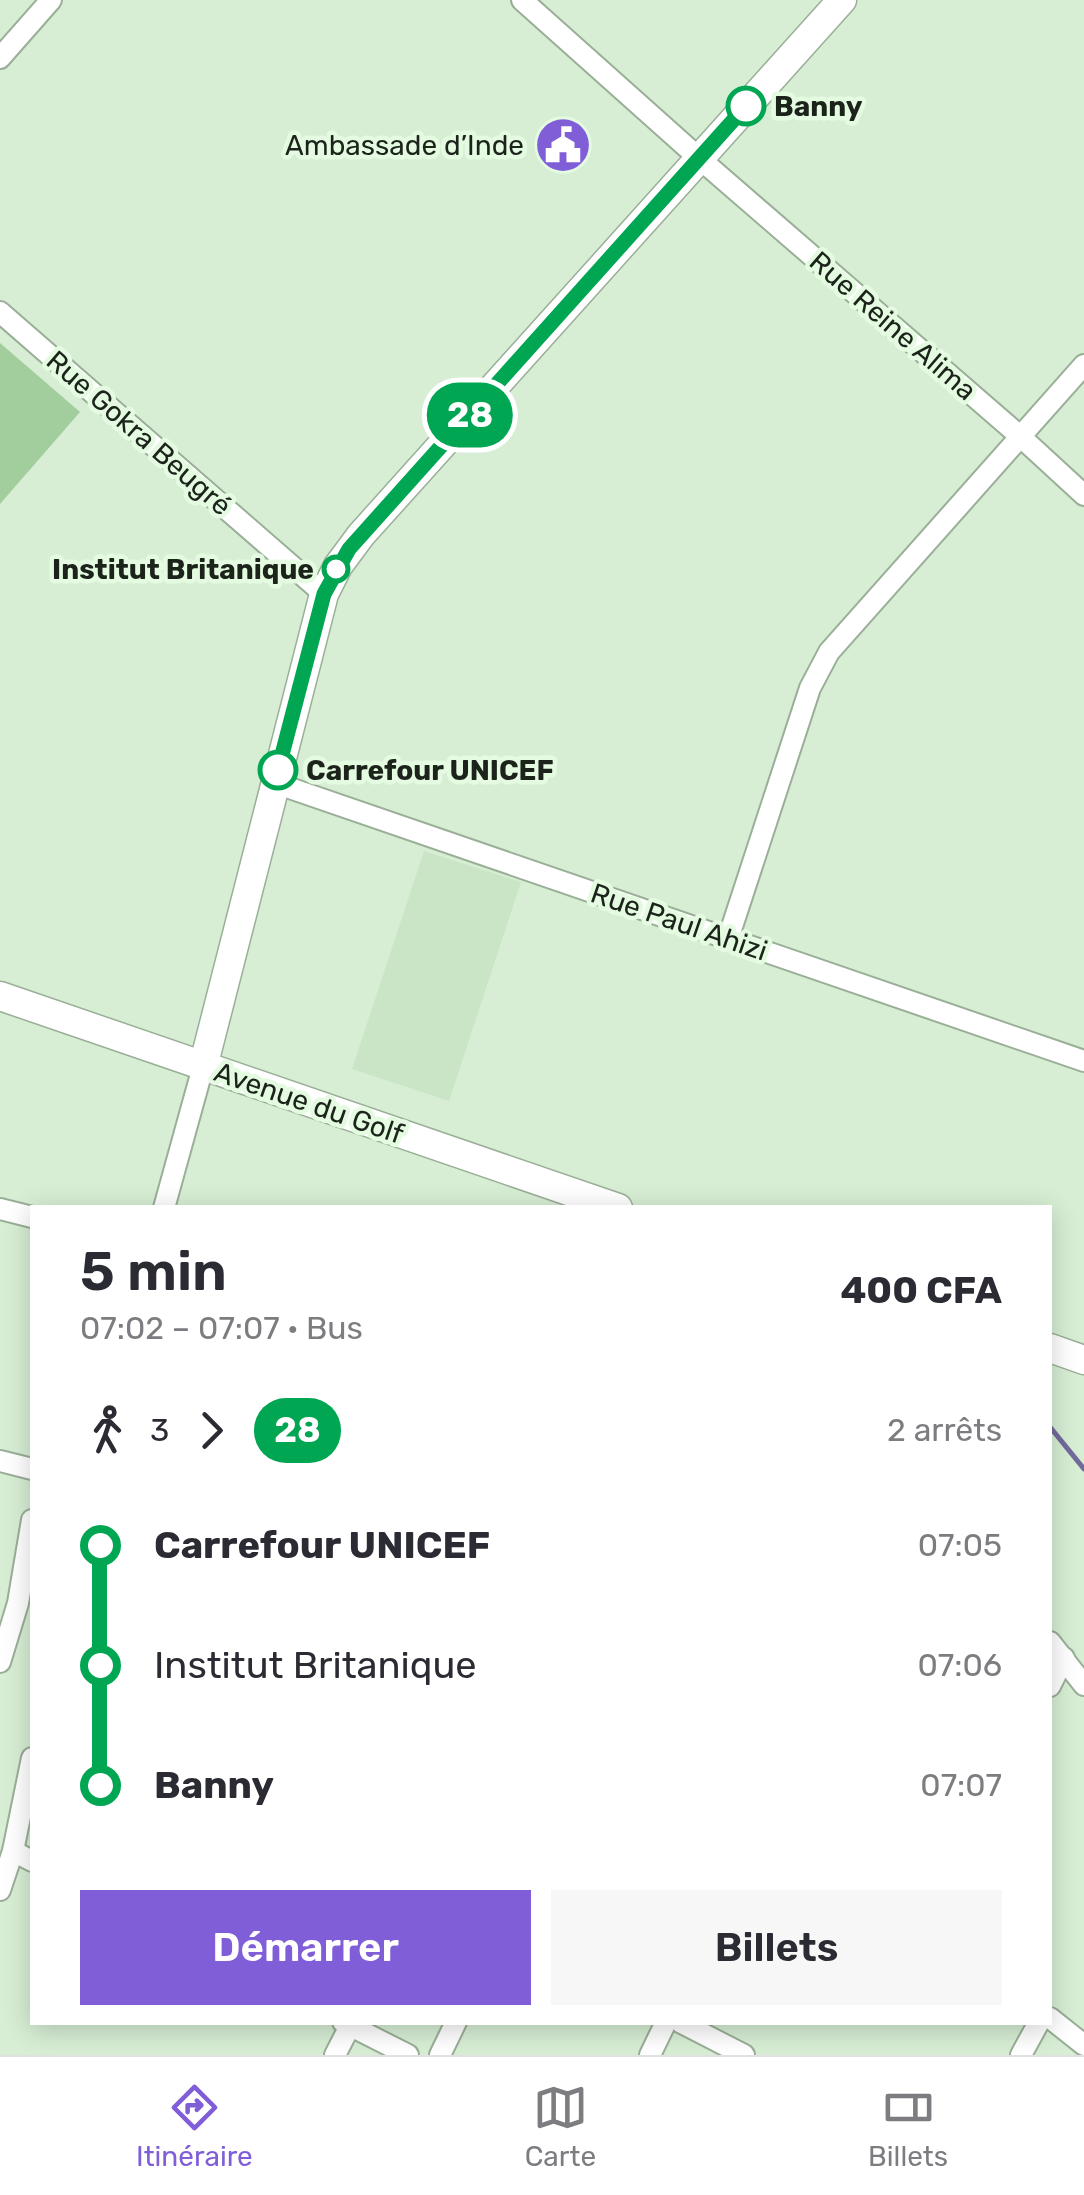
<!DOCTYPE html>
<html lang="fr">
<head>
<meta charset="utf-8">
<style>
	body { margin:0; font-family:Rubik,sans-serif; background:#f7f7f7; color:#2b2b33; height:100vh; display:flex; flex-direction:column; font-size:38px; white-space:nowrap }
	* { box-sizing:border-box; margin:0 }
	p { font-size:32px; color:#7c7c81 }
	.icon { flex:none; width:55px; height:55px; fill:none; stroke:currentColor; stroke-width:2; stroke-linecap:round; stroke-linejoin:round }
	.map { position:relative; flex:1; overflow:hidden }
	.side { position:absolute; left:30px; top:1205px; width:1022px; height:820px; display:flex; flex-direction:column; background:#fff; border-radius:0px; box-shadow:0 5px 25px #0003 }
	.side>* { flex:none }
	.badge { padding:0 20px; border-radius:32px; font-size:35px; line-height:65px }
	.map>.badge { position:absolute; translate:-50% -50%; box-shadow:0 0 0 5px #fff }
	.legs { display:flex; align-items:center; gap:15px; height:110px; padding:0 50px; font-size:32px }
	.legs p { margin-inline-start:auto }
	.headline { display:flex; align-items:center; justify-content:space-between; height:170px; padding:0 50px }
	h1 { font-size:55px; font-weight:600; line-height:75px }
	.button { display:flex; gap:20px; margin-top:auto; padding:20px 50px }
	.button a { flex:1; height:115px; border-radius:0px; background:#7f5ed8; color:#fff; font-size:40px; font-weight:600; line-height:115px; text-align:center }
	.button a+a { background:#f7f7f7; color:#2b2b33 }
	ul { padding:0 50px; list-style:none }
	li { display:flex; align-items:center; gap:35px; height:120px; font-size:38px }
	li i { display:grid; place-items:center; width:15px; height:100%; margin:0 12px; background:currentColor }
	li i::after { content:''; width:25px; height:25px; margin:-12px; border:8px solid; border-radius:50%; background:#fff }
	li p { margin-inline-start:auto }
	li:first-child i { background:linear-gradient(#0000 50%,currentColor 0) }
	li:last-child i { background:linear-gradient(currentColor 50%,#0000 0) }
	.tab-bar { display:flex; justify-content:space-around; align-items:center; height:140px; border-top:2px solid #e1e1e2; background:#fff; font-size:28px; color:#7c7c81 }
	.tab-bar a { display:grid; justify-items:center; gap:5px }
	.tab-bar .active { color:#7f5ed8 }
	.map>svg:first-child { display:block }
	.built { fill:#c9e5c5 }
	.grass { fill:#a2cd9d }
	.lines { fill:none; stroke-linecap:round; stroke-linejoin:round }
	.stream { stroke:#726a9b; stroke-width:5 }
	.minor-casing { stroke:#9aaf97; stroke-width:24 }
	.major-casing { stroke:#9aaf97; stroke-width:31 }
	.minor { stroke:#fff; stroke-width:20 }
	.major { stroke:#fff; stroke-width:28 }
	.line-1-casing { stroke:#fff; stroke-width:22 }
	.line-1 { stroke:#00a651; stroke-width:15 }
	.stop-1-dot { fill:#fff; stroke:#00a651; stroke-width:5 }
	.labels { text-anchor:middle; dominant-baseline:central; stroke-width:9; stroke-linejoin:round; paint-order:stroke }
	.stop-label { font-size:28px; font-weight:bold; fill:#1b231a; stroke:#e4fbe1; text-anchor:start }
	.poi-label { font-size:28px; fill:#1b231a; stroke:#e4fbe1; text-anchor:end }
	.street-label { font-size:28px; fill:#1b231a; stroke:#e4fbe1 }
</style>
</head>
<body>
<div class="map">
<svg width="1084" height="2055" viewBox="0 0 1084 2055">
	<rect width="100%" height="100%" fill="#d7eed4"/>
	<path class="built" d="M424 851 521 882 449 1101 352 1069Z"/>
	<path class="grass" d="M0 343 80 412 0 504Z"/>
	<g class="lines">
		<path class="stream" d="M1050 1427 1084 1469"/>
		<g class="minor-casing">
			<g id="minor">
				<path d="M522 0 700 159 1021 437 1084 495"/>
				<path d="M0 58 51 0"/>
				<path d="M0 312 324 594"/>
				<path d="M275 783 1084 1061"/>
				<path d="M728 939 810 688 829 652 1084 365"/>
				<path d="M164 1208 203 1067"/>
				<path d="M0 1209 32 1217"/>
				<path d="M0 1461 32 1469"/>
				<path d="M1050 1642 1084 1685"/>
				<path d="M0 1662 18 1603 32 1520"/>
				<path d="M1050 1686 1064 1658"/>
				<path d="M13 1851 32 1861"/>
				<path d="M0 1890 13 1851 32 1758"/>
				<path d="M1050 2018 1084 2045"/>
				<path d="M343 2022 408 2055"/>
				<path d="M680 2022 744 2055"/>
				<path d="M335 2055 350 2026"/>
				<path d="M440 2055 456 2022"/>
				<path d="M650 2055 666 2022"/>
				<path d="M1021 2055 1039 2022"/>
			</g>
		</g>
		<g class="major-casing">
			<g id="major">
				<path d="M0 996 618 1208"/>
				<path d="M203 1067 324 594 338 566 361 535 842 0"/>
				<path d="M1050 1348 1084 1360"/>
			</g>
		</g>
		<use href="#minor" class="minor"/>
		<use href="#major" class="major"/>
	</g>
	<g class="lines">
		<g class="line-1-casing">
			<path id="line-1" d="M278 770 324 594 349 549 746 106"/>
		</g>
		<use href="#line-1" class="line-1"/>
	</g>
	<defs>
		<g id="civic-disc" transform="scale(2.875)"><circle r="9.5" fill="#7f5ed8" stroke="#e4fbe1"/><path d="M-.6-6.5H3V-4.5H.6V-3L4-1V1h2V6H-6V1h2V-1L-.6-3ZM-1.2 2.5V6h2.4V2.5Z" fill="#fff"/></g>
	</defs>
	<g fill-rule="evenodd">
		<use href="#civic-disc" x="563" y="145"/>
	</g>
	<g class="stop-1-dot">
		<circle cx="746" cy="106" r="18"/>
		<circle cx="336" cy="569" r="12"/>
		<circle cx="278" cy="770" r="18"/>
	</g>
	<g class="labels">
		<g class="stop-label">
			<text x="774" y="106">Banny</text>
			<text x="314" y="569" text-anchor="end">Institut Britanique</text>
			<text x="306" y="770">Carrefour UNICEF</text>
		</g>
		<g class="poi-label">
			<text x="524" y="145">Ambassade d’Inde</text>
		</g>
		<g class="street-label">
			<text transform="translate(893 326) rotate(41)">Rue Reine Alima</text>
			<text transform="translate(139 433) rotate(41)">Rue Gokra Beugré</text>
			<text transform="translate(679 922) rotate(19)">Rue Paul Ahizi</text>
			<text transform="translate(309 1103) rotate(19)">Avenue du Golf</text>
		</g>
	</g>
</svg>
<b class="badge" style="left:470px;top:415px;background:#00a651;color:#fff">28</b>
<section class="side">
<div class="headline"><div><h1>5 min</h1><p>07:02 – 07:07 · Bus</p></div><b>400 CFA</b></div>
<div class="legs"><svg class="icon" aria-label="walk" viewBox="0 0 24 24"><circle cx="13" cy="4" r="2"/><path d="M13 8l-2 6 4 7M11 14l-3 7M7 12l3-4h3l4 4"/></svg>3<svg class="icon" aria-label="forward" viewBox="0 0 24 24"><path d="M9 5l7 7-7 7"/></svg><b class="badge" style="background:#00a651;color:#fff">28</b><p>2 arrêts</p></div>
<ul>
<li><i style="color:#00a651"></i><b>Carrefour UNICEF</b><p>07:05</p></li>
<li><i style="color:#00a651"></i><span>Institut Britanique</span><p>07:06</p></li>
<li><i style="color:#00a651"></i><b>Banny</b><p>07:07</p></li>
</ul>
<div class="button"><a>Démarrer</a><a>Billets</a></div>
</section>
</div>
<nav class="tab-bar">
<a class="active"><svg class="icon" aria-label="directions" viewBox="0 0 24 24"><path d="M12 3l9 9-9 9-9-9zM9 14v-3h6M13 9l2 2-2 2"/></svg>Itinéraire</a>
<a><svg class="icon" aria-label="map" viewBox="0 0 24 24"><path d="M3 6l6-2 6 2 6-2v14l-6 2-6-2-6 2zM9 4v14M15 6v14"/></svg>Carte</a>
<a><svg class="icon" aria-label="tickets" viewBox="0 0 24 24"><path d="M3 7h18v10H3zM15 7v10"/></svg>Billets</a>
</nav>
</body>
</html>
